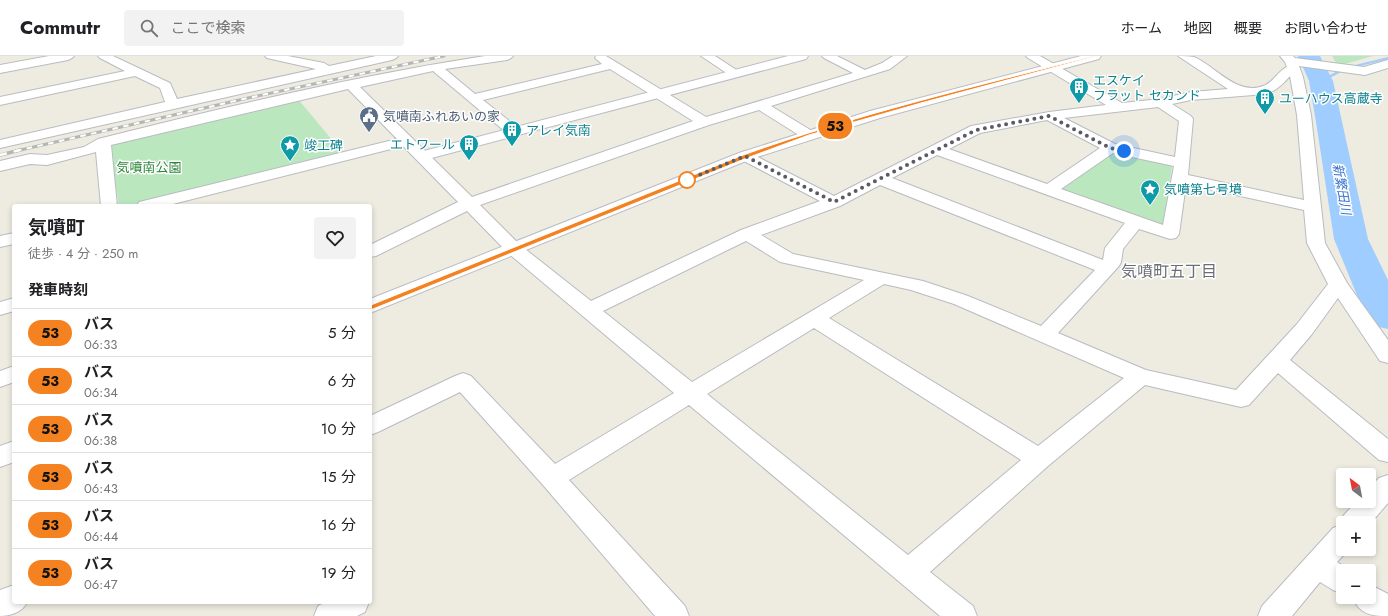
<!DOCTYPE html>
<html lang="ja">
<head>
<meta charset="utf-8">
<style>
	body { margin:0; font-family:Jost,"Noto Sans JP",sans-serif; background:#f2f2f2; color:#202124; height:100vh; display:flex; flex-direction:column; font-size:15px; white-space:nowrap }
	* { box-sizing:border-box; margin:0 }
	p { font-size:13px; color:#757577 }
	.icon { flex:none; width:22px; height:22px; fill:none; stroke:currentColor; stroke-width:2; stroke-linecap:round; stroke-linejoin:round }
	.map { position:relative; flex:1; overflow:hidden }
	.side { position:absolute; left:12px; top:148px; width:360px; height:400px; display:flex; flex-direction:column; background:#fff; border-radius:4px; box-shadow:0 2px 6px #0003 }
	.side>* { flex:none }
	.badge { padding:0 8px; border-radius:13px; font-size:14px; line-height:26px }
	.needle { width:26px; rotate:328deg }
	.buttons { position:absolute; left:1336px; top:412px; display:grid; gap:8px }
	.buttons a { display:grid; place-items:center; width:40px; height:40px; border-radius:4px; background:#fff; box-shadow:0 2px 6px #0003; font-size:20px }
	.you { position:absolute; width:20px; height:20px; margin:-10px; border:3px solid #fff; border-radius:50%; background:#1a73e8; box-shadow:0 0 0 6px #1a73e833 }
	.map>.badge { position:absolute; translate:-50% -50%; box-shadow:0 0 0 2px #fff }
	h2 { padding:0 16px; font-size:15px; line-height:36px }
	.round { display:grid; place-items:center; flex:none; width:42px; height:42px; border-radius:4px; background:#f2f2f2 }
	.summary { display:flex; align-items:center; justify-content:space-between; height:68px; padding:0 16px }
	h1 { font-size:19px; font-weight:700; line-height:30px }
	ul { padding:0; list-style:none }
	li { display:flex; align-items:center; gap:12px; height:48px; padding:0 16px; border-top:1px solid #e0e0e0 }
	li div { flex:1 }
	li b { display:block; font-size:15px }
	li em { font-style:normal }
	li .badge { min-width:44px; font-weight:700; text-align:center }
	header { display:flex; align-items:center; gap:24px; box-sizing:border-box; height:56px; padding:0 20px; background:#fff; border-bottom:1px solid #e0e0e0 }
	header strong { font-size:19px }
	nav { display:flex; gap:22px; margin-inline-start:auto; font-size:14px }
	.search { width:280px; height:36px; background:#f2f2f2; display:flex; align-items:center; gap:10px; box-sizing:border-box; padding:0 14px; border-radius:4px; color:#757577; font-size:15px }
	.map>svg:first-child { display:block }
	.green { fill:#bbe7bf }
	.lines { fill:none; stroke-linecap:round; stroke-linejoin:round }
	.stream { fill:#9fcdff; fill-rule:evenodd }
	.river { fill:#9fcdff; fill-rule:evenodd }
	.street-casing { stroke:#b9bbc1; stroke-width:2 }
	.secondary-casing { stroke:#babdc4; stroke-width:2 }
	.street { fill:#fff; fill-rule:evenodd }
	.secondary { fill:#fff; fill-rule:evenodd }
	.rail-far1-casing { stroke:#b5b6b6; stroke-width:3 }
	.rail-casing { stroke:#b5b6b6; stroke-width:3.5 }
	.rail-far1 { stroke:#fff; stroke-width:2; stroke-dasharray:5.5; stroke-linecap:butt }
	.rail { stroke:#fff; stroke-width:2.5; stroke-dasharray:7; stroke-linecap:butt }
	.line { fill:#f58220; stroke:#fff }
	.walk { stroke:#595d63; stroke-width:4; stroke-dasharray:0 7.2 }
	.stop-dot { fill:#fff; stroke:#f58220; stroke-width:2 }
	.labels { text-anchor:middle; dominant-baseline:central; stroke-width:3; stroke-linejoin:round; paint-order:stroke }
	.far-culture-label { font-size:13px; fill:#0d838f; stroke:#fff; text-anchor:start }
	.far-service-label { font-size:13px; fill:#4e5e75; stroke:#fff; text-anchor:start }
	.far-park-label { font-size:13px; fill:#2e853b; stroke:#fff }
	.far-water-label { font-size:13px; font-style:italic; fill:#3b74ca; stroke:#fff }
	.neighbourhood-label { font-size:16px; fill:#6a6f75; stroke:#fff }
</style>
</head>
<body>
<header>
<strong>Commutr</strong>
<div class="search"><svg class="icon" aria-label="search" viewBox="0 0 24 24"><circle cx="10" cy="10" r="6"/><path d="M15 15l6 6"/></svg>ここで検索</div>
<nav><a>ホーム</a><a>地図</a><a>概要</a><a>お問い合わせ</a></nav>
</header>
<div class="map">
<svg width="1388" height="560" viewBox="0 0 1388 560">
	<rect width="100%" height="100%" fill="#eeece1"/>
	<g class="green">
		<path d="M1332 0H1373L1338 10Z"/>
		<path d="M298 43 343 97 128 150H119L109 89Z"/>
		<path d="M1117 97 1167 108 1172 111 1163 169 1060 135 1059 131 1110 98Z"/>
	</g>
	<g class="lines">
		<path class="stream" d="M1388 1V3L1345 14 1322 26 1319 25 1343 12Z"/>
		<path class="river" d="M1298 0H1320L1333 25 1368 183 1388 224V273L1374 270 1363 254 1334 183 1316 66 1309 25Z"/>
		<g class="street-casing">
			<g id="street">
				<path d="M49 0H74L72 2 68 4 0 17V9Z"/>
				<path d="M98 0H113L170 27 177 43 316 13 267 2 265 0H288L324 7 329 10 376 0H398L396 2 392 4 0 92V84L165 46 160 32 135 20 0 49V41L125 15 100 2Z"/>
				<path d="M485 0H513L511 2 507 4 445 13 475 38 602 8 595 2 596 0H606L706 61 853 17 824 2 822 0H837L865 14 882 7 893 0H907L890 13 771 50 812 75 814 78 812 81 807 82 802 81 759 54 709 69 480 149 520 189 591 245 741 174 820 145 740 103 737 100 740 97 745 95 750 97 834 140 971 70 1049 56 1106 49 1028 2 1026 0H1040L1122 47 1160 43 1191 36 1228 33 1178 0C1183 0 1189 0 1194 1 1215 10 1237 40 1263 30 1273 27 1278 15 1287 11L1285 6 1280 0H1293L1295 2 1364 11 1388 4V12L1365 19 1299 10 1303 21 1311 59 1325 187 1347 227 1388 284V307L1380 305 1338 242 1312 278 1290 304 1388 383V406L1379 404 1278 317 1249 349 1241 351 1145 329 1048 410 930 516 973 550 977 560H940L689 349 569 424 685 550 689 560H655L543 429 460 336 378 376 370 379V360L455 320 463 317 471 320 555 408 674 337 508 197 467 155 376 200 370 201V189L458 146 403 90 165 150H137L139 146 397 83 348 33 111 89 117 150H101L96 96 47 109 30 108 0 115V105L30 98 47 99 84 91 98 83C225 51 355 20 485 0ZM610 13 693 65 472 141 360 31 433 15 508 78 513 79 518 78 520 75 518 72 483 44ZM1290 20 1297 59 1304 144 1188 119 1193 63 1191 60 1172 48 1191 44 1266 38C1276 35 1284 27 1290 20ZM1158 51 1179 65 1175 101 1115 88 1064 62ZM1047 64 1100 92 1047 128 949 93 980 77ZM1113 97 1174 110 1163 169 1061 133ZM937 99 1125 167 1105 192 1103 204 892 122ZM1186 128 1304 154 1307 187 1328 228 1297 268 1236 334 1146 314 1058 277 1119 210 1121 206 1123 193 1139 173 1170 183 1176 182 1179 178ZM880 129 1095 214 1041 270 968 240 923 225 793 198 761 179 840 150ZM746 185 780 206 864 224 692 326 603 255ZM884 228 911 234 954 248 1124 322 1038 390 829 262ZM814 272 1021 404 908 499 707 338Z"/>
				<path d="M701 0H715L741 17 739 20H731Z"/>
				<path d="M14 177V188L0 191V180Z"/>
				<path d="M14 242V255L0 259V246Z"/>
				<path d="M14 310V326L0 331V315Z"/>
				<path d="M1388 419V447L1369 469V467H1343V493H1349L1337 506 1352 515H1343V538L1333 534 1320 526 1292 560H1258L1262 550 1333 472 1341 469 1340 467 1344 459 1357 445H1369V432L1379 422Z"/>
				<path d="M1369 528 1388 538V560C1370 560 1360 558 1352 541H1369Z"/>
				<path d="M14 529V546H27C23 556 10 560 0 560V534Z"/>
				<path d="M326 546H369L365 556 357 560H314L318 550Z"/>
			</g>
		</g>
		<g class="secondary-casing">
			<g id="secondary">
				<path d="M788 0H808L806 3 428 103 422 105 416 103 414 100 416 97Z"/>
				<path d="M1081 0H1101L1099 3 880 62 751 103 370 257V243L739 97 870 55Z"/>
				<path d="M14 385V406L0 411V390Z"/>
			</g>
		</g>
		<use href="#street" class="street"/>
		<use href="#secondary" class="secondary"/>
		<g class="rail-far1-casing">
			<path id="rail-far1" d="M16 95 248 42 444 0"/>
		</g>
		<g class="rail-casing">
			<path id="rail" d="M0 99 20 94"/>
		</g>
		<use href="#rail-far1" class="rail-far1"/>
		<use href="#rail" class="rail"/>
	</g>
	<path class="line" d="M1094 0H1097L921 47 809 79 747 102 373 253H367L366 251 743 99C858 58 976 30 1094 0Z"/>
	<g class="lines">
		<path class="walk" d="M687 124 745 100 834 146 976 74 1049 60 1110 92 1124 95"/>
	</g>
	<defs>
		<g id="building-pin" transform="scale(1)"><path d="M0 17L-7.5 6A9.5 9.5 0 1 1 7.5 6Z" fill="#0f9aa8" stroke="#fff"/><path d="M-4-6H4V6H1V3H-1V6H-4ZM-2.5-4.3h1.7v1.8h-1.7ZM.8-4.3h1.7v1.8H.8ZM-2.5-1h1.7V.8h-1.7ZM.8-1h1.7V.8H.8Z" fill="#fff"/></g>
		<g id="civic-pin" transform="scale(1)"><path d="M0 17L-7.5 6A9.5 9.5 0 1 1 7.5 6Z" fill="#5c6f8a" stroke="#fff"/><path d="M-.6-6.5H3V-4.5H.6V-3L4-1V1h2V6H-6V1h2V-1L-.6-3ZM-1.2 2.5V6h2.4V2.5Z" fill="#fff"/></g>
		<g id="sight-pin" transform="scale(1)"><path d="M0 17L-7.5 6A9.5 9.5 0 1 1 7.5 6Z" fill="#0f9aa8" stroke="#fff"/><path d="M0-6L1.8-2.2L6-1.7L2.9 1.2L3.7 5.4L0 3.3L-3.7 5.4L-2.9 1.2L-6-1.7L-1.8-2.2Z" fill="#fff"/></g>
	</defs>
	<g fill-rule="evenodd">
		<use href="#building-pin" x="1079" y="31"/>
		<use href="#building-pin" x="1265" y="42"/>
		<use href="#civic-pin" x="369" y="60"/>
		<use href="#building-pin" x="512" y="74"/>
		<use href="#building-pin" x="469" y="88"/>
		<use href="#sight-pin" x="290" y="89"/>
		<use href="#sight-pin" x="1150" y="133"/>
	</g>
	<circle class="stop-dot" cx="687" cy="124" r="8"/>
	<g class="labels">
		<g class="far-culture-label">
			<text x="1093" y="24">エスケイ<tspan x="1093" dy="15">フラット セカンド</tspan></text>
			<text x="1279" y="42">ユーハウス高蔵寺</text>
			<text x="526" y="74">アレイ気南</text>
			<text x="455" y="88" text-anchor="end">エトワール</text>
			<text x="304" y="89">竣工碑</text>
			<text x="1164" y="133">気噴第七号墳</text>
		</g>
		<g class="far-service-label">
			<text x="383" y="60">気噴南ふれあいの家</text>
		</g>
		<g class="far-park-label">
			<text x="149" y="111">気噴南公園</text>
		</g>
		<g class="far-water-label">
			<text transform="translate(1342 133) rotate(80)">新繁田川</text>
		</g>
		<g class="neighbourhood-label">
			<text x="1169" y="215">気噴町五丁目</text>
		</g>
	</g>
</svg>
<div class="buttons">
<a><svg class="needle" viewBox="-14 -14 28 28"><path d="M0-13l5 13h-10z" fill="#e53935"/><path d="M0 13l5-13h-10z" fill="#757577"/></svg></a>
<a>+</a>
<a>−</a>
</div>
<div class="you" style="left:1124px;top:95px"></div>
<b class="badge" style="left:835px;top:70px;background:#f58220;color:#111">53</b>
<section class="side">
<div class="summary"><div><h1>気噴町</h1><p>徒歩 · 4 分 · 250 m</p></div><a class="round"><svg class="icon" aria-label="heart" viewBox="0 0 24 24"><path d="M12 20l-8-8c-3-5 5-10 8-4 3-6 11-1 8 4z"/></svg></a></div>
<h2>発車時刻</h2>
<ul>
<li><span class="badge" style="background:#f58220;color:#111">53</span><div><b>バス</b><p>06:33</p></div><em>5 分</em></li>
<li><span class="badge" style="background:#f58220;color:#111">53</span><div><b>バス</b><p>06:34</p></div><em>6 分</em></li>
<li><span class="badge" style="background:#f58220;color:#111">53</span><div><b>バス</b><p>06:38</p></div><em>10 分</em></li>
<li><span class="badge" style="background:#f58220;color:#111">53</span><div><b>バス</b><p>06:43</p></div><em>15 分</em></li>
<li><span class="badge" style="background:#f58220;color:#111">53</span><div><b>バス</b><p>06:44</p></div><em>16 分</em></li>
<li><span class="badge" style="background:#f58220;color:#111">53</span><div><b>バス</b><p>06:47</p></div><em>19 分</em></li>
</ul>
</section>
</div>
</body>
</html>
